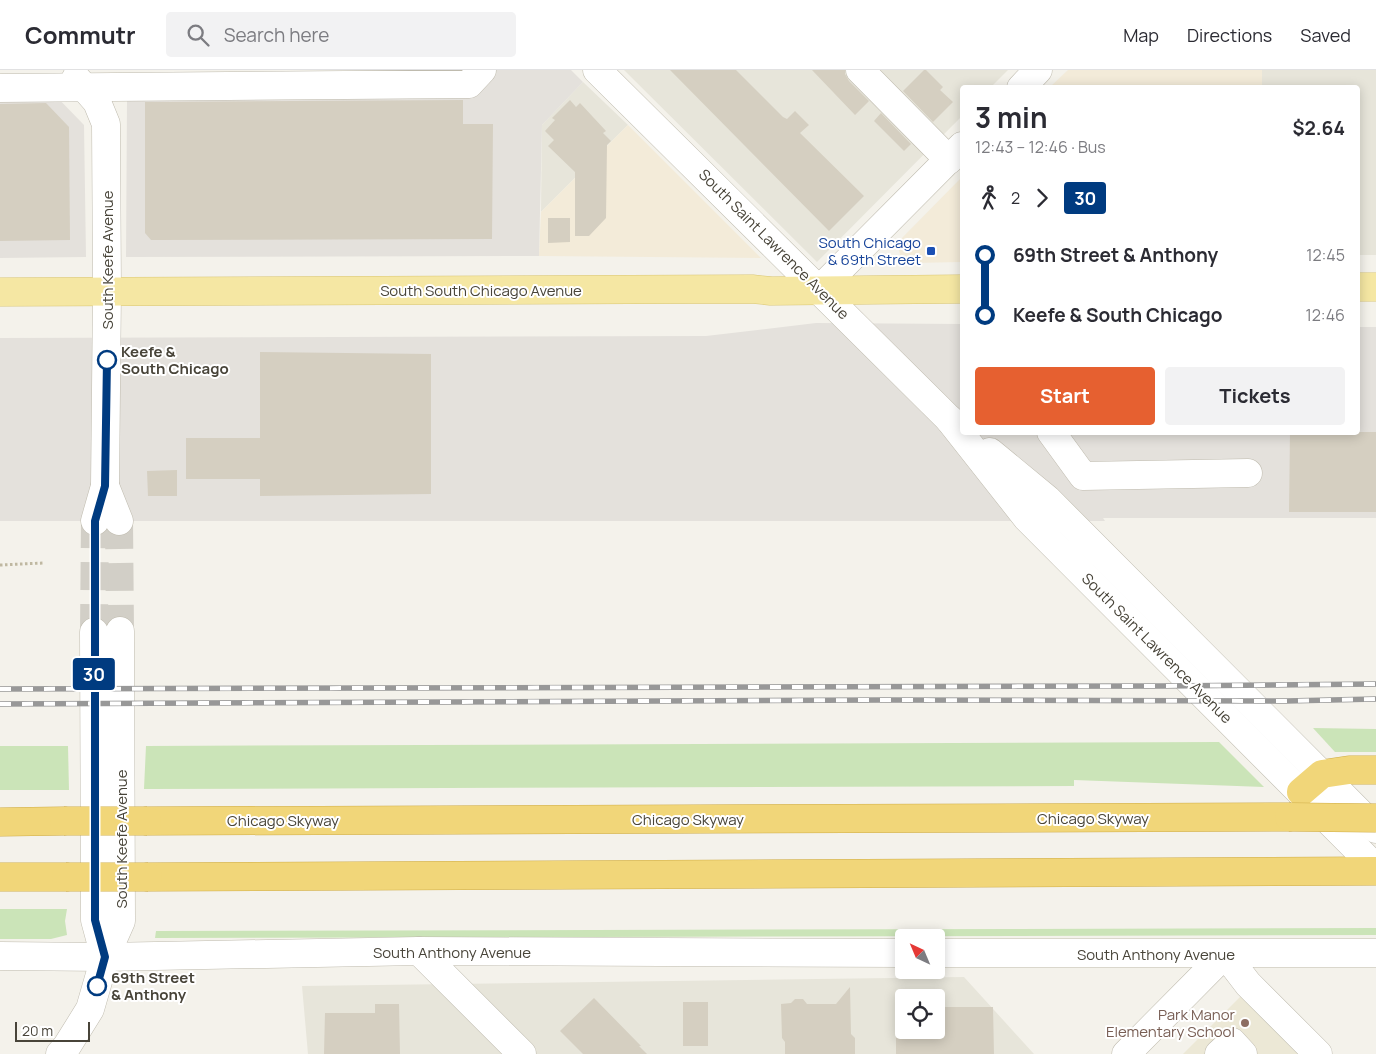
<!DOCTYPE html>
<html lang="en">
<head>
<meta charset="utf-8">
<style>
	body { margin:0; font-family:Manrope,sans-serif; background:#f2f2f3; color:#2b2b33; height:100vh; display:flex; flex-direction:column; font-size:19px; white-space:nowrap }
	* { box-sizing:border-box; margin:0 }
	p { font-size:16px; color:#7c7c81 }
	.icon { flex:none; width:28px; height:28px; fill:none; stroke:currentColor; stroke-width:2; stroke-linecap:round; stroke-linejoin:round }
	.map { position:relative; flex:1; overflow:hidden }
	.details { position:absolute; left:960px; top:15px; width:400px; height:350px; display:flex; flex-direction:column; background:#fff; border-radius:5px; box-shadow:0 2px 12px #0003 }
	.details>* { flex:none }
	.badge { padding:0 10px; border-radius:4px; font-size:18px; line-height:32px }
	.needle { width:32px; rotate:316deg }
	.controls { position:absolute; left:895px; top:859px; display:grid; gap:10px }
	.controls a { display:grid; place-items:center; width:50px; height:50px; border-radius:5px; background:#fff; box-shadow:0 2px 12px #0003; font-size:25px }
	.scale { position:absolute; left:15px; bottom:12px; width:75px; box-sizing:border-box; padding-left:5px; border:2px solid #484439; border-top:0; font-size:14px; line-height:18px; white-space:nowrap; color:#484439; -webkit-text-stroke:4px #fff; paint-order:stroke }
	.map>.badge { position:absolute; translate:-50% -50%; box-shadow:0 0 0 2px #fff }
	.legs { display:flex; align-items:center; gap:8px; height:55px; padding:0 15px; font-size:16px }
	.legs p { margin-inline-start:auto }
	.summary { display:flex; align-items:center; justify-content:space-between; height:85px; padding:0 15px }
	h1 { font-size:28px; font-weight:700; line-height:38px }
	.action { display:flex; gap:10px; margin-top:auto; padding:10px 15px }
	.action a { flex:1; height:58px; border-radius:5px; background:#e66030; color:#fff; font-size:20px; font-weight:700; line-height:58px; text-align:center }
	.action a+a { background:#f2f2f3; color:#2b2b33 }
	ul { padding:0 15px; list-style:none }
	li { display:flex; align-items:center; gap:18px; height:60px; font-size:19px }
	li i { display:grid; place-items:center; width:8px; height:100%; margin:0 6px; background:currentColor }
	li i::after { content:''; width:12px; height:12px; margin:-6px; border:4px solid; border-radius:50%; background:#fff }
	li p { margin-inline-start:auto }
	li:first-child i { background:linear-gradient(#0000 50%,currentColor 0) }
	li:last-child i { background:linear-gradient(currentColor 50%,#0000 0) }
	header { display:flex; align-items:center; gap:30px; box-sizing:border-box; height:70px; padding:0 25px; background:#fff; border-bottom:1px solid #e1e1e2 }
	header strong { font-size:24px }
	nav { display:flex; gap:28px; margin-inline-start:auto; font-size:18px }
	.search { width:350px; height:45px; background:#f2f2f3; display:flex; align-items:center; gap:12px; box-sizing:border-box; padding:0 18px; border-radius:5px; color:#7c7c81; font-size:19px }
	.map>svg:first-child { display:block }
	.residential { fill:#e7e5da; fill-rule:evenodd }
	.commercial { fill:#f3ebd9 }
	.industrial { fill:#e4e1dc }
	.education { fill:#ece8d6 }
	.green { fill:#cbe4b8 }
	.building { fill:#d5cfc1 }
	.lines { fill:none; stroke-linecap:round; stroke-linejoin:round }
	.minor-tunnel { stroke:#d2cfc7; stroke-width:28; stroke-dasharray:28 14; stroke-linecap:butt }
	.minor-casing { stroke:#bfbbae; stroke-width:29 }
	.major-casing { stroke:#d9c674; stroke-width:29 }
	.highway-casing { stroke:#cfad49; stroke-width:29 }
	.path { stroke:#bfb8a1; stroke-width:3; stroke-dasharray:2.5 2.5; stroke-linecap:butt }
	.minor { stroke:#fff; stroke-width:28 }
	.major { stroke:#f5e7a3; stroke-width:28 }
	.highway { stroke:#f1d679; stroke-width:28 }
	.rail-casing { stroke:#989898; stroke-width:5.5 }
	.rail { stroke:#fff; stroke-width:4; stroke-dasharray:11; stroke-linecap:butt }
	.highway-bridge-casing { stroke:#cfad49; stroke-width:29; stroke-linecap:butt }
	.highway-bridge { stroke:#f1d679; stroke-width:28 }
	.line-1-casing { stroke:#fff; stroke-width:11 }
	.line-1 { stroke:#003b80; stroke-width:8 }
	.transit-dot { fill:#1a4fb4; stroke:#fff; stroke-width:2 }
	.stop-1-dot { fill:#fff; stroke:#003b80; stroke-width:2.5 }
	.education-dot { fill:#8d6e63; stroke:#fff; stroke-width:2 }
	.labels { text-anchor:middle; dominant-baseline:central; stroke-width:4; stroke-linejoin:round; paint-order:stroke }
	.transit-label { font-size:15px; fill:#164399; stroke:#fff; text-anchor:end }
	.street-label { font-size:15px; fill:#484439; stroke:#fff }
	.stop-label { font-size:15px; font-weight:bold; fill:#484439; stroke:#fff; text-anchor:start }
	.education-label { font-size:15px; fill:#785e54; stroke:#fff; text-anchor:end }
</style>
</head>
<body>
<header>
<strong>Commutr</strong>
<div class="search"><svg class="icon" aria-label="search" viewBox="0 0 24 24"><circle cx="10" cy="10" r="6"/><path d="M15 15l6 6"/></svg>Search here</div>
<nav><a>Map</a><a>Directions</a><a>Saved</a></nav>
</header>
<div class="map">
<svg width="1376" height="984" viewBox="0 0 1376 984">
	<rect width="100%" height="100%" fill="#f4f2eb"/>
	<g class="residential">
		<path d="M624 0H1008L991 17 962 18V46L817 192Z"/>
		<path d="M1262 0H1376V185H1358V18L1262 17Z"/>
		<path d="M583 12 628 55 541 142 542 55Z"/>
		<path d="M964 907 1034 984H308L302 916ZM904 928H936V960H904Z"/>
	</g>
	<g class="commercial">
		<path d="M1068 0H1262V17H1050Z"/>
		<path d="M628 55 761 188 539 186 541 142Z"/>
		<path d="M962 107V192L912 193 901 188 898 177 901 169Z"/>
	</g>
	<g class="industrial">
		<path d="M482 0H571L583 12 542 55 539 186 126 187 127 31 114 18Z"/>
		<path d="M0 18H48L84 55 86 187 0 188Z"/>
		<path d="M816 253 962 254V362H1358V257H1376V448H1103L1105 451H0V268L706 266Z"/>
	</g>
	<path class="education" d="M1245 922 1306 984H1183Z"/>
	<g class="green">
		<path d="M1313 658 1376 659V682H1335Z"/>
		<path d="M1219 672 1264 717 1074 710V716L144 719 146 676Z"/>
		<path d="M0 676H68L69 720H0Z"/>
		<path d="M0 839H67L65 851 67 865 51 869H0Z"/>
		<path d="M1376 858V865L155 868 156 861Z"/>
	</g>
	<g class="building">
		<path d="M670 0H736L783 47 787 49 795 41 809 55 800 63 864 126 829 161Z"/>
		<path d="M812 0H845V4L849 11 869 31 855 45Z"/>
		<path d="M924 0H926L943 17 940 20 953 32 933 52 903 21Z"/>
		<path d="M463 30V54H493L492 169 151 170 145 163V32Z"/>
		<path d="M570 30 576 37 580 33 606 61 603 63 611 71 607 75 606 148 589 166H575V102L548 76 554 70 545 61 555 50 552 48Z"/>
		<path d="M46 33 69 57 70 170 0 171V34Z"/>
		<path d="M881 43 911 74 904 81 874 51Z"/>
		<path d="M548 148H570V172L548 173Z"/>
		<path d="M260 282 431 284V424L260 426V409H186V368H260Z"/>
		<path d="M1290 362H1376V442H1289Z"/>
		<path d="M177 400V426H148L147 401Z"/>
		<path d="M850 917 851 964 855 968V984H785V972L782 968 781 934 791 933 795 929H803L807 934H836Z"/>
		<path d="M594 928 641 976H639L647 984H583L560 961Z"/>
		<rect x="683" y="932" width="25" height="44"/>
		<path d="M375 934H399L400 984H324L325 943H375Z"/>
		<path d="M943 937H993L994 984H896V960H943Z"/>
	</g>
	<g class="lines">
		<g class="minor-tunnel">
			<path d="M119 451 120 561"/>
			<path d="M94 562 95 451"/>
		</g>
		<g class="minor-casing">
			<g id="minor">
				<path d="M597 0 949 349 962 360"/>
				<path d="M860 0 949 90"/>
				<path d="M76 8 97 32 106 54 107 222 105 416 95 451"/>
				<path d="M0 18 469 14 482 0"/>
				<path d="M1021 18 1038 0"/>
				<path d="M820 219 962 76"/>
				<path d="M949 349 1027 448 1376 798"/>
				<path d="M1051 362 1083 406 1248 403"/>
				<path d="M990 382 1047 429 1376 759"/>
				<path d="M105 416 119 451"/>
				<path d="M94 562 95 850 105 887"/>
				<path d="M419 881 522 984"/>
				<path d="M936 883H1376"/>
				<path d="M0 886 105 887 419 881 904 883"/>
				<path d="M60 984 67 976 90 939 105 887 121 851 120 561"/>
				<path d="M1126 984 1225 884 1248 914 1318 984"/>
				<path d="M1219 984 1232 972 1243 984"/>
			</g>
		</g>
		<g class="major-casing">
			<g id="major">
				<path d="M1358 217H1376"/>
				<path d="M0 222 752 219 771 221 962 219"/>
			</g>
		</g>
		<g class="highway-casing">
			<g id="highway">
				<path d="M1301 722 1322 704 1349 700H1376"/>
				<path d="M147 751 1289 747"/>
				<path d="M0 752 64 751"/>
				<path d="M0 807H66"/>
				<path d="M148 807 1376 801"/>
			</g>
		</g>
		<path class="path" d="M0 495 43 493"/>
		<use href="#minor" class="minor"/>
		<use href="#major" class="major"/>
		<use href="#highway" class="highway"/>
		<g class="rail-casing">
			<g id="rail">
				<path d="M0 619 1161 616 1376 614"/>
				<path d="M0 634 883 630 1286 631 1376 629"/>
			</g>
		</g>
		<use href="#rail" class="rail"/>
		<g class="highway-bridge-casing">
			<g id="highway-bridge">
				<path d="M1289 747 1376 748"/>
				<path d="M64 751H147"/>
				<path d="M66 807H148"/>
			</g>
		</g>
		<use href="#highway-bridge" class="highway-bridge"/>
	</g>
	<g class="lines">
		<g class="line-1-casing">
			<path id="line-1" d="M97 916 105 887 95 850V451L105 416 107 290"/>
		</g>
		<use href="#line-1" class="line-1"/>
	</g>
	<rect class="transit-dot" x="926" y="176" width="10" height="10" rx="2.5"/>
	<g class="stop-1-dot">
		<circle cx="107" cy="290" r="9"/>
		<circle cx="97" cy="916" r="9"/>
	</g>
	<circle class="education-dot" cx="1245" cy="953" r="5"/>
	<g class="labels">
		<g class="transit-label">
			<text x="921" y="172">South Chicago<tspan x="921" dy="17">&amp; 69th Street</tspan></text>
		</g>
		<g class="street-label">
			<text transform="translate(774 174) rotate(45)">South Saint Lawrence Avenue</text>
			<text transform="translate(107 190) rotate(-90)">South Keefe Avenue</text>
			<text x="481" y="220">South South Chicago Avenue</text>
			<text transform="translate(1157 578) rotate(45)">South Saint Lawrence Avenue</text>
			<text x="1093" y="748">Chicago Skyway</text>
			<text x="688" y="749">Chicago Skyway</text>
			<text x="283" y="750">Chicago Skyway</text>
			<text transform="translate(121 769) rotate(-90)">South Keefe Avenue</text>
			<text x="452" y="882">South Anthony Avenue</text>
			<text x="1156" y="884">South Anthony Avenue</text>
		</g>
		<g class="stop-label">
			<text x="121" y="281">Keefe &amp;<tspan x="121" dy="17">South Chicago</tspan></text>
			<text x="111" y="907">69th Street<tspan x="111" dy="17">&amp; Anthony</tspan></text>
		</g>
		<g class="education-label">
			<text x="1235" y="944">Park Manor<tspan x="1235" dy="17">Elementary School</tspan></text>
		</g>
	</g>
</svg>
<div class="controls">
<a><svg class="needle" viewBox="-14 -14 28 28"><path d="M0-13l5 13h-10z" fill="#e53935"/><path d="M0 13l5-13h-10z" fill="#7c7c81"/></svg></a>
<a><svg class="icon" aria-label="locate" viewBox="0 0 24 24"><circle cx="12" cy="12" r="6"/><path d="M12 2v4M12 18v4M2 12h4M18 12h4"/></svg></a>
</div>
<div class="scale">20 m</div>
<b class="badge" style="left:94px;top:604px;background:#003b80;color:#fff">30</b>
<section class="details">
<div class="summary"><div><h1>3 min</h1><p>12:43 – 12:46 · Bus</p></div><b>$2.64</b></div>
<div class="legs"><svg class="icon" aria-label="walk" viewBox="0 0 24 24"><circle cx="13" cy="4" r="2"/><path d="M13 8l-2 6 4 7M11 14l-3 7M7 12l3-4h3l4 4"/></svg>2<svg class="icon" aria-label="forward" viewBox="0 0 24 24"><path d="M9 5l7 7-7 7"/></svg><b class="badge" style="background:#003b80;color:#fff">30</b></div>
<ul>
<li><i style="color:#003b80"></i><b>69th Street &amp; Anthony</b><p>12:45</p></li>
<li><i style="color:#003b80"></i><b>Keefe &amp; South Chicago</b><p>12:46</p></li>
</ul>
<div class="action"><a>Start</a><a>Tickets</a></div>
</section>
</div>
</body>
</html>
